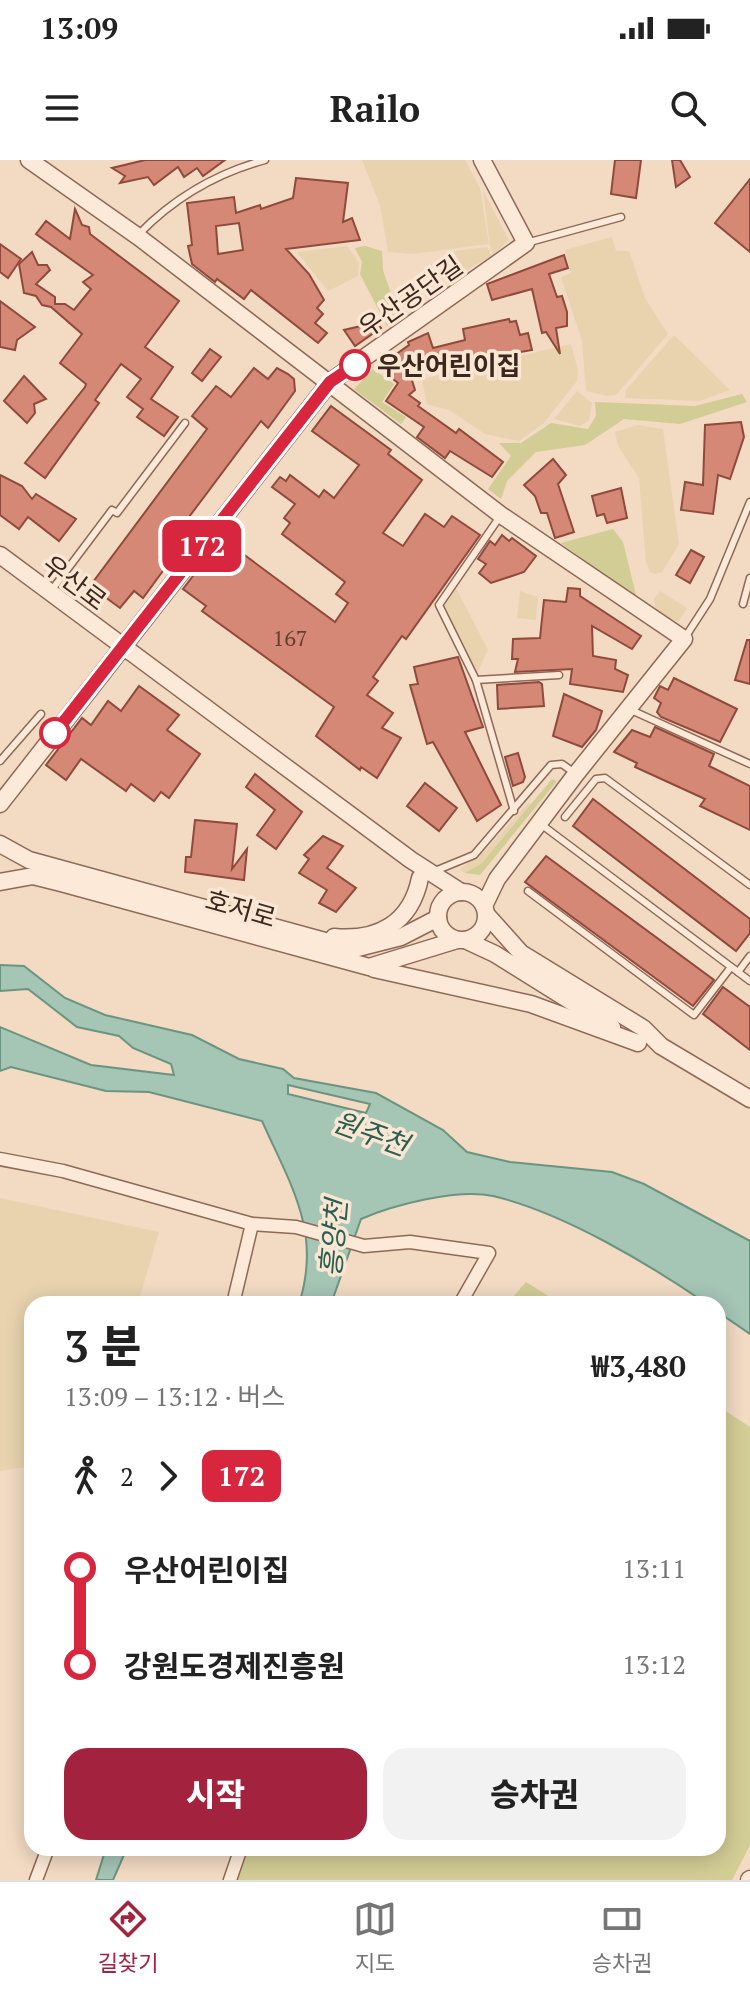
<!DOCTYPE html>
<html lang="ko">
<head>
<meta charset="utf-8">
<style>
	body { margin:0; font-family:"PT Serif","Noto Sans KR",serif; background:#f2f2f2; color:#222; height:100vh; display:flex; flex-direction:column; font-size:30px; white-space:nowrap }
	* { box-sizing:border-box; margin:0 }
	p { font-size:26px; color:#767676 }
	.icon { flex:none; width:44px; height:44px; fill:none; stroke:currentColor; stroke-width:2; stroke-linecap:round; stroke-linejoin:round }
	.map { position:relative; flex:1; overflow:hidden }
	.details { position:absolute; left:24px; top:1136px; width:702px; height:560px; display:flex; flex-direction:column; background:#fff; border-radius:24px; box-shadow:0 4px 20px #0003 }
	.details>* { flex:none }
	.badge { padding:0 16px; border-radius:12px; font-size:28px; line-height:52px }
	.map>.badge { position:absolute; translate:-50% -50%; box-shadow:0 0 0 4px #fff }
	.legs { display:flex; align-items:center; gap:12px; height:88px; padding:0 40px; font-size:26px }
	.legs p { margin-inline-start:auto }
	.head { display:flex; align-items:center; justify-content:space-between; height:136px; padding:0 40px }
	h1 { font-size:44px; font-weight:800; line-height:60px }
	.primary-button { display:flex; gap:16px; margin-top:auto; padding:16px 40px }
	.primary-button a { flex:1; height:92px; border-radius:24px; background:#a3223e; color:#fff; font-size:32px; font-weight:800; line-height:92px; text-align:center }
	.primary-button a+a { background:#f2f2f2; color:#222 }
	ul { padding:0 40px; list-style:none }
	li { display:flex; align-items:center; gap:28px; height:96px; font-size:30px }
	li i { display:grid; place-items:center; width:12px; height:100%; margin:0 10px; background:currentColor }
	li i::after { content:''; width:20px; height:20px; margin:-10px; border:6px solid; border-radius:50%; background:#fff }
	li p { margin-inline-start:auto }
	li:first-child i { background:linear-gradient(#0000 50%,currentColor 0) }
	li:last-child i { background:linear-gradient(currentColor 50%,#0000 0) }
	.status { display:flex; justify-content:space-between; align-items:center; height:56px; padding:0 40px; background:#fff; direction:ltr }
	.status svg { height:22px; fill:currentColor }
	header { display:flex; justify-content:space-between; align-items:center; height:104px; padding:0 40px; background:#fff; font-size:36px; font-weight:800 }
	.dock { display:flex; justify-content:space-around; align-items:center; height:112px; border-top:2px solid #e0e0e0; background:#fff; font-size:22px; color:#767676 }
	.dock a { display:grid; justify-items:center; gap:4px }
	.dock .selected { color:#a3223e }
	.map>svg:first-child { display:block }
	.farmland { fill:#e9d3af }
	.green { fill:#d2cc95 }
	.water { fill:#a5c5b5; stroke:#6b9481; stroke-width:2; fill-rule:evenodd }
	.building { fill:#d48875; stroke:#904a3b; stroke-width:2; fill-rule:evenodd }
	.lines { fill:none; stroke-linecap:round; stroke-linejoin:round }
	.service-casing { stroke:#8e6957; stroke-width:9 }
	.minor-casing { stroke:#8e6957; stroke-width:15 }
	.tertiary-casing { stroke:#8e6957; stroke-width:19 }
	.service { stroke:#fce9d7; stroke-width:6 }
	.minor { stroke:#fce9d7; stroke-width:12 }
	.tertiary { stroke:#fce9d7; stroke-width:16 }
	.line-1-casing { stroke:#fff; stroke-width:18 }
	.line-1 { stroke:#d7263d; stroke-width:12 }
	.stop-1-dot { fill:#fff; stroke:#d7263d; stroke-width:4 }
	.labels { text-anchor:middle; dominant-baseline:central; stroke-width:7; stroke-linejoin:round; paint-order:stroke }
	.number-label { font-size:22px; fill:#633e33 }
	.street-label { font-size:26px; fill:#3d261d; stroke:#f9e6d3 }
	.stop-label { font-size:26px; font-weight:bold; fill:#3d261d; stroke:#f9e6d3; text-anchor:start }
	.water-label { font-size:28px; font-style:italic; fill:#2b5e50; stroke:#f9e6d3 }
</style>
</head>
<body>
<div class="status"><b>13:09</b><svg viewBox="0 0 49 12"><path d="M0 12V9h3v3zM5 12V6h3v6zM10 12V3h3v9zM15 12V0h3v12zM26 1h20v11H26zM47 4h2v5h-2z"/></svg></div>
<header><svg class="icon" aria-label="menu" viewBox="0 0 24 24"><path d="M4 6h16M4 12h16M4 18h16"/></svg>Railo<svg class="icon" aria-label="search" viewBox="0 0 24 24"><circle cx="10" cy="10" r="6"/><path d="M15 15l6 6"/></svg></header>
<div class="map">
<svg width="750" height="1720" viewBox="0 0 750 1720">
	<rect width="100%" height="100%" fill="#f2dac3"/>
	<g class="farmland">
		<path d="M362 0H465L480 28 489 84 413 94 388 92 380 45Z"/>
		<path d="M483 31 509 80 493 94 490 86Z"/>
		<path d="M612 77 616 91H629L645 138 668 174 616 235 607 236 586 231 582 181 561 117 571 113 565 90Z"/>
		<path d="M347 86 359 103 358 116 328 131 297 92Z"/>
		<path d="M487 87 492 96 465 111 454 91Z"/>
		<path d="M674 175 730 230 699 241 625 238 626 230Z"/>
		<path d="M571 184 578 210 577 221 544 263 519 281 485 274 449 250 427 244 422 219Z"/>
		<path d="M577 231 592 243 589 260 580 266 554 259Z"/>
		<path d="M638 265 663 269 679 384 662 412 655 414 650 412 646 402 639 318 618 286 615 272Z"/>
		<path d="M456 428 488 490 477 513 444 446Z"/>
		<path d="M520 431 538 437 536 460 517 458Z"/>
		<path d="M660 431 687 448 678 462 656 452 654 439Z"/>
		<path d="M528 643 532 644 482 703 465 713 460 709 487 689Z"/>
		<path d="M0 1038 159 1072 138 1143 32 1144V1306L0 1311Z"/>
	</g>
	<g class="green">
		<path d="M365 86 382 91 383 110 399 157 387 166 360 114 362 102 355 88Z"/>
		<path d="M373 209 394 224 382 242 406 257 401 264 354 229Z"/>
		<path d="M742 234 747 242 680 264 624 259 585 285 536 292 507 321 501 339 488 329 511 296 499 283H521L551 263 588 269 596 256 595 242 695 246Z"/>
		<path d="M613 369 623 382 637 439 561 383Z"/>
		<path d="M552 619 557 621 480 715 465 713 482 703Z"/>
		<path d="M526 1122 561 1144H507Z"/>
		<path d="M718 1246 750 1267V1685L732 1720H238L249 1688H718Z"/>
	</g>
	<g class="water">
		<path d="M0 805 24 806 65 838 105 855 192 875 239 899 283 909 294 918 376 933 443 970 467 992 510 1002 612 1012 644 1024 750 1081V1174L718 1152V1144H707C649 1104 562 1052 493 1036 458 1028 393 1045 361 1059L331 1144H299C322 1072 291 1026 262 961L149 932 106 931 11 907 0 911V867L91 905 174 915 171 904 133 888 119 876 77 867 28 829 0 831ZM288 925 370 944 366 953 288 934Z"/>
		<path d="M106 1688H127L113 1720H96Z"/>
	</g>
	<g class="building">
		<path d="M145 0H225L203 16 197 8 184 17 178 7 154 25 148 17 120 23 125 16 112 8Z"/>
		<path d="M615 0H641L636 38 611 34Z"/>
		<path d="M672 0H680L690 17 676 27Z"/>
		<path d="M296 18 348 23 343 62 352 58 360 80 286 89 309 114 324 140 317 148 323 154 315 163 327 173 318 183 251 130 244 139 217 119 215 122 192 104 188 86 192 85 187 43 234 37 236 53 260 45 261 49 293 38ZM239 63 243 90 218 94 216 66Z"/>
		<path d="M750 19V92L715 63Z"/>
		<path d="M75 49 82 65 89 67 90 74 179 141 145 187 173 207 151 239 178 257 164 276 137 257 143 249 127 237 141 219 121 204 95 240 99 243 45 318 25 303 85 227 86 224 60 203 82 174 51 147 42 145 36 136 24 133 19 104 32 92 38 105H47L50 110 36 124 55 137V144H65L74 150 91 129 83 122 93 115 36 74 46 61 70 79Z"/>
		<path d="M0 84 21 99 8 118 0 112Z"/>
		<path d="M564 95 568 108 549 114 557 137 562 136 567 152V166L556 168 560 194 546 172 542 173 532 129 492 140 487 124Z"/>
		<path d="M0 141 35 167 17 180 15 190 0 187Z"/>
		<path d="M373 157 381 168 355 186 344 170 361 166 360 160Z"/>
		<path d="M509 159 510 162 516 161 520 175 528 173 532 190 470 201 469 195 410 214 415 230 409 235 420 243 418 246 456 273 459 269 503 302 492 317 450 291 445 298 417 277 424 267 386 241 398 223 378 207 409 185 408 182 428 173 433 188 465 180 463 169Z"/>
		<path d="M210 189 221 197 202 221 192 213Z"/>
		<path d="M254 208 268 219 277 208 288 214 294 219 295 231 268 268 261 261 159 397 168 404 143 438 134 431 120 448 90 426 207 269 192 256 216 226 231 237Z"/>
		<path d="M24 216 46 239 34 244 35 253 27 263 4 241Z"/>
		<path d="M331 246 391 290 388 294 422 320 383 373 403 386 425 354 444 367 452 356 480 375 406 479 402 476 373 517 378 521 367 535 393 553 382 568 401 578 377 618 361 607 360 610 316 576 334 547 202 451 206 446 183 429 206 399 228 415 243 394 335 462 348 443 336 434 345 422 282 374 290 363 284 358 295 344 272 327 280 317 286 321 290 315 319 337 324 330 334 338 359 305 312 271Z"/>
		<path d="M741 262 744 277 730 319 718 315 713 354 681 350 685 322 703 325 705 265Z"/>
		<path d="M553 299 566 315 558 324 574 372 555 378 547 353H541L535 336 524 325Z"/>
		<path d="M0 315 22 326 32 339 36 334 76 359 59 381 28 357 19 369 0 355Z"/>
		<path d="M621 328 627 358 607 363 604 354 597 356 592 336Z"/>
		<path d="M502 375 509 381 512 378 536 396 524 412 491 423 479 413 486 404 478 399 490 381 495 385Z"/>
		<path d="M691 390 704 397 690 423 676 415Z"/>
		<path d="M568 428 580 429V436L641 476 632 489 592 466 593 496 616 500 615 509 628 515 623 532 570 524 572 509 515 512 518 499H512L513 479 540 478 544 440 566 442Z"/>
		<path d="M747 480H750V524L735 520Z"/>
		<path d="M458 497 483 567 465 572 501 645 477 661 433 582 427 584 410 525 418 524 414 507Z"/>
		<path d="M674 518 737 549 720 582 661 557 657 552 661 543 654 538 660 526 668 530Z"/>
		<path d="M539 522 542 524 544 546 498 549 497 525Z"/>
		<path d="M139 526 179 555 167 570 200 594 169 638 161 632 154 641 131 624 126 631 81 599 66 620 46 605 82 558 91 565 108 541 121 551Z"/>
		<path d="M564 534 602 551 596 570 582 587 553 576Z"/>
		<path d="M655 567 714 594 709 606 750 626V670L700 646 705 639 635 607 637 603 614 592 632 570 650 577Z"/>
		<path d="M518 593 525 617 523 622 513 626 505 597Z"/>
		<path d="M255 614 302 652 276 689 257 675 275 650 246 627Z"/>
		<path d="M425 623 457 648 439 671 407 646Z"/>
		<path d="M593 639 750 759V773L736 791 573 666Z"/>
		<path d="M195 660 237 664 232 709 247 689 244 720 185 712 186 697H191Z"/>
		<path d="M323 676 343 686 327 708 356 728 336 752 319 743 327 730 299 713 309 699 304 695Z"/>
		<path d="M546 696 714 820 693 846 525 722Z"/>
		<path d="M723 827 750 847V890L703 854Z"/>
	</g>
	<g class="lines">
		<g class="service-casing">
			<g id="service">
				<path d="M139 74C173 39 217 13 265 0"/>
				<path d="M526 83 621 57"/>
				<path d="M501 355 439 445 476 520 514 651"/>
				<path d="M51 431 112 350 117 353 185 263"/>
				<path d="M743 444 750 418"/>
				<path d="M686 476 710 439 750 342"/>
				<path d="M476 520 559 515"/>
				<path d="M631 550 750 604"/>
				<path d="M0 601 41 554"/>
				<path d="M565 657 596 619 605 618 750 725"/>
				<path d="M542 665 750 821"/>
				<path d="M435 711 474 695 551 605 562 604 576 614"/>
				<path d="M528 731 694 855 731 807"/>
				<path d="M738 812 750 796"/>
			</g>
		</g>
		<g class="minor-casing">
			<g id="minor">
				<path d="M0 999 63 1011 252 1064 296 1067 364 1086 410 1082 489 1093 460 1144"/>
				<path d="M233 1144 252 1064"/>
				<path d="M36 1720 48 1688"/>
				<path d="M230 1720 241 1688"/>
			</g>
		</g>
		<g class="tertiary-casing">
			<g id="tertiary">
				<path d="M29 0 140 78 501 355 684 479 576 614 497 719 484 746"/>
				<path d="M0 395 411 700 461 732"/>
				<path d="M0 644 330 222 526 83 482 0"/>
				<path d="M0 684 29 700 354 789 401 777 438 758"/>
				<path d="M0 722 33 716 61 723 369 807 457 780"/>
				<circle cx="462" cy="756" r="24"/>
				<path d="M487 755 521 793 643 868 661 886 750 939"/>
				<path d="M334 777C378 781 411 763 420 718"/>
				<path d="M465 780 495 794 612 867"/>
				<path d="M374 809 531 844 638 883"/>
				<path d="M749 1720 750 1719"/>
			</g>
		</g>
		<use href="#service" class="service"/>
		<use href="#minor" class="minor"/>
		<use href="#tertiary" class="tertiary"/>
	</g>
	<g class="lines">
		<g class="line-1-casing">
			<path id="line-1" d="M55 573 330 222 355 205"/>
		</g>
		<use href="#line-1" class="line-1"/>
	</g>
	<g class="stop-1-dot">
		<circle cx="355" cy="205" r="14"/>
		<circle cx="55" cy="573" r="14"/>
	</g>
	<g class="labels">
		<g class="number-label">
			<text x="290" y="477">167</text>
		</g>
		<g class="street-label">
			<text transform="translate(410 136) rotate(-35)">우산공단길</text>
			<text transform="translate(75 422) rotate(37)">우산로</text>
			<text transform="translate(241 748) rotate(16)">호저로</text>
		</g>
		<g class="stop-label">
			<text x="377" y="205">우산어린이집</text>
		</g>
		<g class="water-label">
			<text transform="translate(371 973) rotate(20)">원주천</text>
			<text transform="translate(333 1078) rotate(-85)">흥양천</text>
		</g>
	</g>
</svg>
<b class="badge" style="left:202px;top:386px;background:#d7263d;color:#fff">172</b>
<section class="details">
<div class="head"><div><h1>3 분</h1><p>13:09 – 13:12 · 버스</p></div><b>₩3,480</b></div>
<div class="legs"><svg class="icon" aria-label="walk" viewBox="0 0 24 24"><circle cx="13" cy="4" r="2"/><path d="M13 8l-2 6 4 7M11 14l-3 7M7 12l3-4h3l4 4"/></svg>2<svg class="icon" aria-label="forward" viewBox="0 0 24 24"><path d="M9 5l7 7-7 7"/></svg><b class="badge" style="background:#d7263d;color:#fff">172</b></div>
<ul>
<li><i style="color:#d7263d"></i><b>우산어린이집</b><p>13:11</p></li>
<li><i style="color:#d7263d"></i><b>강원도경제진흥원</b><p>13:12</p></li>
</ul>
<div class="primary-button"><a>시작</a><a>승차권</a></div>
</section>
</div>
<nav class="dock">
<a class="selected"><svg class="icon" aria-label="directions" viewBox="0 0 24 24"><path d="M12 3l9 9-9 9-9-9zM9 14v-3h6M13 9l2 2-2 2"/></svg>길찾기</a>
<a><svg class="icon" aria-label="map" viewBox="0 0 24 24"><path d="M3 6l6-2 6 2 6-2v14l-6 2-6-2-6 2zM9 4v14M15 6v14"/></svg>지도</a>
<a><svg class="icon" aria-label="tickets" viewBox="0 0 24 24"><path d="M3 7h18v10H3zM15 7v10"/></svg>승차권</a>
</nav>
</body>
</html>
